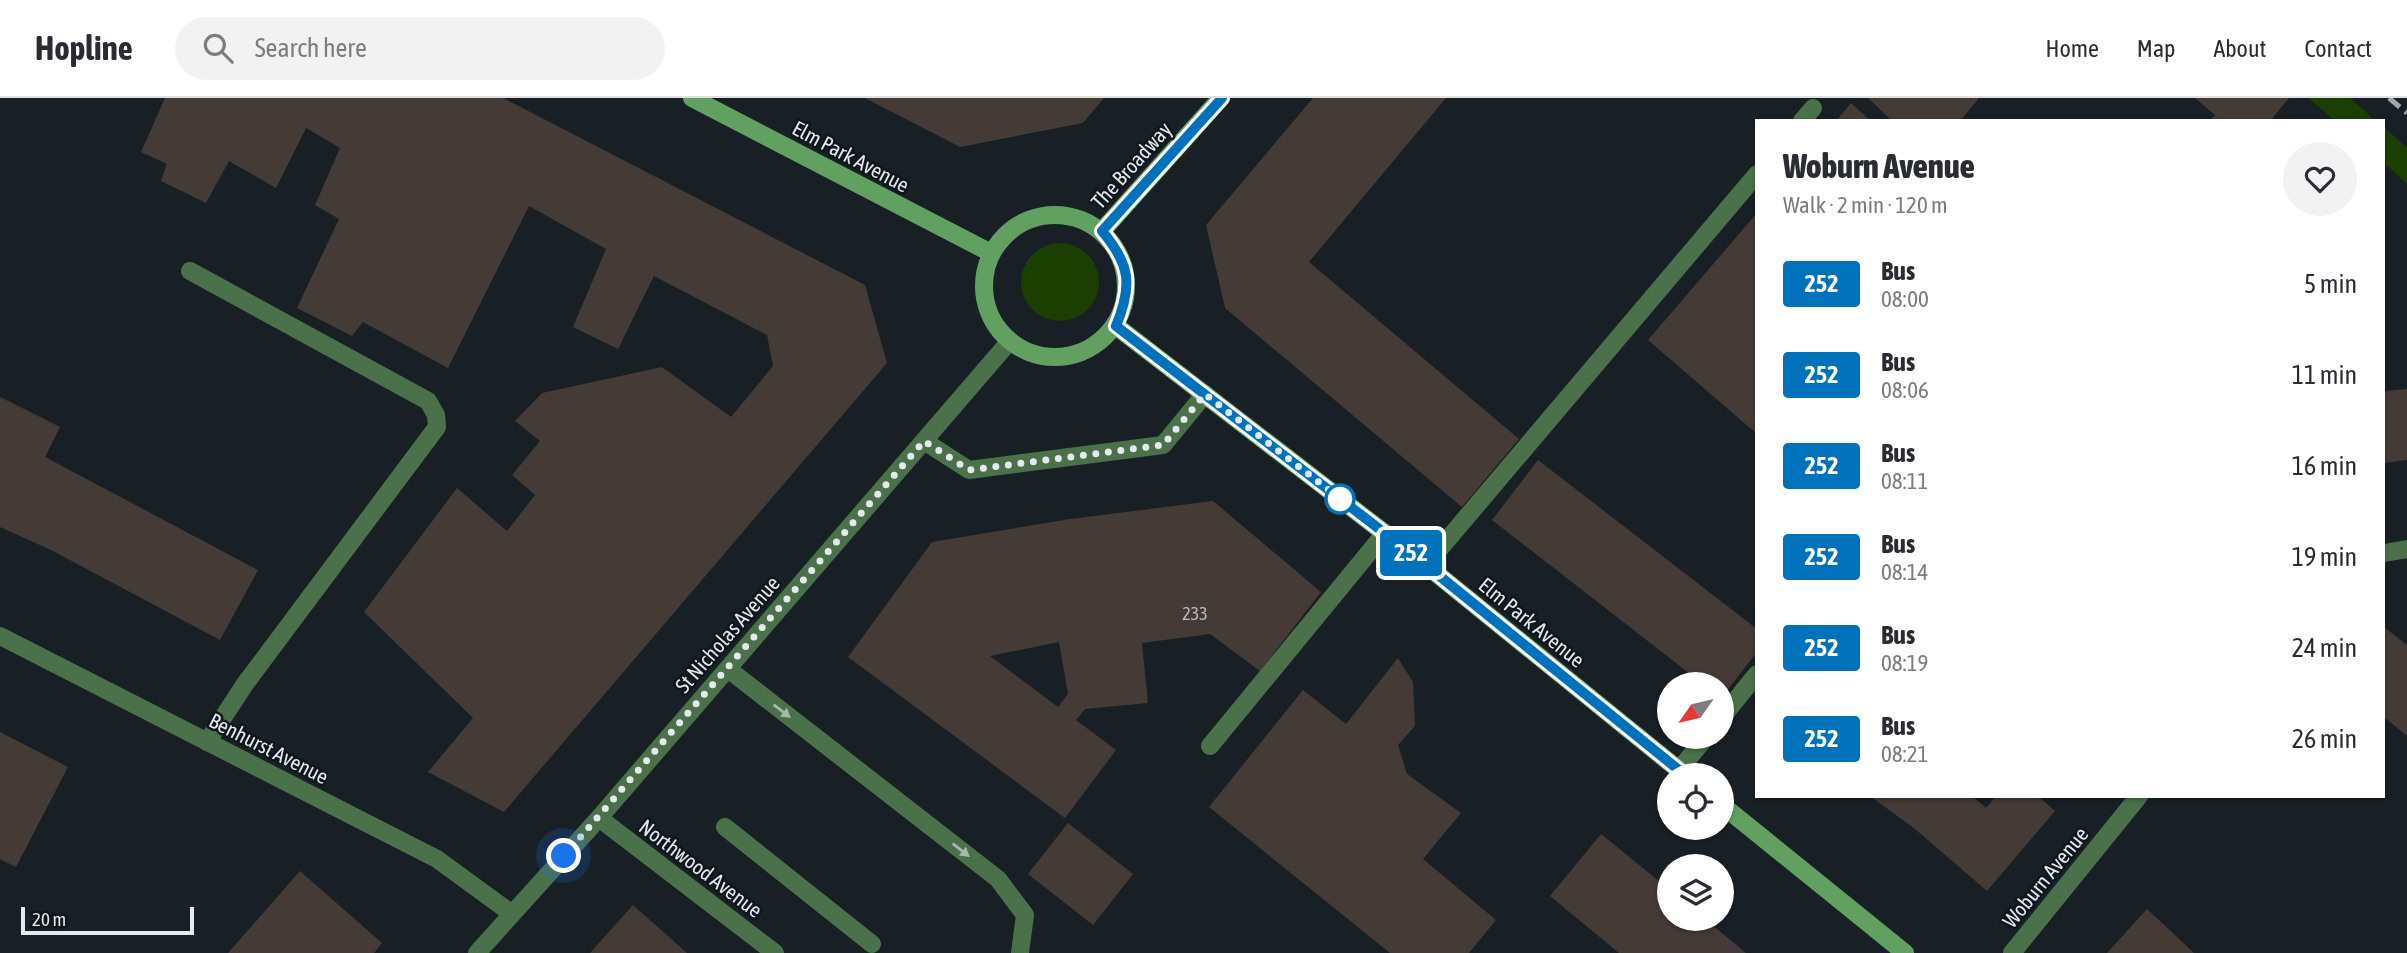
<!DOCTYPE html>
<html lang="en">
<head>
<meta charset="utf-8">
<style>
	body { margin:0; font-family:"Asap Condensed",sans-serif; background:#f2f2f3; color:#2b2b33; height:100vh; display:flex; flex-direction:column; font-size:26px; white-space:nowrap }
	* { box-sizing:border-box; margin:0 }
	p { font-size:23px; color:#7c7c81 }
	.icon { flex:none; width:38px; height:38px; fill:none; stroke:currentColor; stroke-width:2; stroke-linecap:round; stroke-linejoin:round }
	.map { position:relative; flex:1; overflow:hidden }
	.panel { position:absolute; left:1755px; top:21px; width:630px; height:679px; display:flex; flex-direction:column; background:#fff; border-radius:0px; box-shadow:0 2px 5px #0004 }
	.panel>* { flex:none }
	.badge { padding:0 14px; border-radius:5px; font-size:24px; line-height:46px }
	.needle { width:46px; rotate:236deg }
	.controls { position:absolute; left:1657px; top:574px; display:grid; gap:14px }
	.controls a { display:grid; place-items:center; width:77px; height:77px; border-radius:50%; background:#fff; box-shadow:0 2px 5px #0004; font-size:35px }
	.scale { position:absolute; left:21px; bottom:18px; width:173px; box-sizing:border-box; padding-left:7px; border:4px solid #e4e9ee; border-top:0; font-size:19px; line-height:24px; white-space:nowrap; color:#e4e9ee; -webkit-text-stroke:5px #0f161c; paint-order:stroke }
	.you { position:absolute; width:35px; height:35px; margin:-18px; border:5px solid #fff; border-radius:50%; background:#1a73e8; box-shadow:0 0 0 10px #1a73e833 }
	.map>.badge { position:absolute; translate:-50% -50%; box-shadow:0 0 0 4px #fff }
	.round { display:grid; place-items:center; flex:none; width:74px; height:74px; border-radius:37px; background:#f2f2f3 }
	.headline { display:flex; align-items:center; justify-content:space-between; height:119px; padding:0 28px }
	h1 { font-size:33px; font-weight:800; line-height:52px }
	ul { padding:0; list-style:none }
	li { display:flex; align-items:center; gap:21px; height:91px; padding:0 28px }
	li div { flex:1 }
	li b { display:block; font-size:26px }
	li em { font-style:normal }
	li .badge { min-width:77px; font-weight:700; text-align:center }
	header { display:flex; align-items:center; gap:42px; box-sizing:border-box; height:98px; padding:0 35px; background:#fff; border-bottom:2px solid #e1e1e2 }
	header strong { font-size:33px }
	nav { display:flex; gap:38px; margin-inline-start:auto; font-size:24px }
	.search { width:490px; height:63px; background:#f2f2f3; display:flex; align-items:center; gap:18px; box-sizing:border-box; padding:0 24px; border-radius:38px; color:#7c7c81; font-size:26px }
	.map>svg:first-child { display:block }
	.green { fill:#1b3f01 }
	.building { fill:#443a36; fill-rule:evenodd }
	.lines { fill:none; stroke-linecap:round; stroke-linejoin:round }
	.lane { stroke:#4b714a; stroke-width:18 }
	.street { stroke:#4b714a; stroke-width:18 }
	.secondary { stroke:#62a062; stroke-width:18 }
	.rail { stroke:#9fa5aa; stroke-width:5; stroke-dasharray:14 7; stroke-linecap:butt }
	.oneway { fill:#a7b9ac }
	.line-casing { stroke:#fff; stroke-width:16 }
	.line { stroke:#0072bc; stroke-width:10 }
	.walk { stroke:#e4e9ee; stroke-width:7; stroke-dasharray:0 12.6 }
	.stop-dot { fill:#fff; stroke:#0072bc; stroke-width:3.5 }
	.labels { text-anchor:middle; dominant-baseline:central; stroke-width:5; stroke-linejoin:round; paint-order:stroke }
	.number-label { font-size:18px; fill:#bcbdc0 }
	.street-label { font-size:21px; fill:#e4e9ee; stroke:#0f161c }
</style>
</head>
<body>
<header>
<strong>Hopline</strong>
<div class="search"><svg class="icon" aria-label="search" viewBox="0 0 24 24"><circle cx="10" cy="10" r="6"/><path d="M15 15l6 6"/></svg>Search here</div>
<nav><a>Home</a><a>Map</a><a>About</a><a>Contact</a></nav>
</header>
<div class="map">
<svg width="2407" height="855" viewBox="0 0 2407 855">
	<rect width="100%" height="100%" fill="#182026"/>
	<g class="green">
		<path d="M2309 0H2350L2376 23H2335Z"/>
		<path d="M2384 29 2407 50V86L2384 65Z"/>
		<circle cx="1060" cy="184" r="39"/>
	</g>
	<g class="building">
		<path d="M165 0H503L865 187 887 265 504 714 428 674 473 620 364 514 457 390 507 433 535 397 512 377 540 343 515 323 542 295 662 269 731 319 773 268 767 237 654 178 618 251 573 229 606 151 529 108 448 270 363 224 352 238 297 210 339 121 315 107 340 50 306 30 276 90 229 63 206 105 161 83 167 66 141 54Z"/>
		<path d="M865 0H1104L1083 25 960 49Z"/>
		<path d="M1313 0H1446L1309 164 1519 341 1462 409 1225 210 1206 127Z"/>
		<path d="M1868 0H1979L1960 23H1892Z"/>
		<path d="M2195 0H2289L2270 23H2210L2215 17Z"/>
		<path d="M1851 5 1871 23H1836Z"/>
		<path d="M1757 115V336L1648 242Z"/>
		<path d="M2407 291V362L2384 365V293Z"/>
		<path d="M0 299 60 329 45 359 258 472 220 542 51 452 0 429Z"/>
		<path d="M1538 362 1757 531V554L1722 599V586H1703L1492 422Z"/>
		<path d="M1213 403 1321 494 1260 573 1210 536 1142 545 1148 605 1085 611 1076 622 1116 652 1065 720 848 559 932 444 1070 421ZM1059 544 1068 596 1058 609 990 558Z"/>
		<path d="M2384 529 2407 547V638L2384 619Z"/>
		<path d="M1398 560 1413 584 1415 628 1398 647 1407 676 1461 715 1423 761 1496 822 1469 855H1390L1209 709 1303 592 1346 626Z"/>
		<path d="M0 634 68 669 16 769 0 761Z"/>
		<path d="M1870 698H1972L1986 710 1996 698H2038L2055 713 1987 793 1915 731Z"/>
		<path d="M1068 725 1133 776 1093 827 1028 776Z"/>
		<path d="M1601 736 1670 792V821H1705L1746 855H1619L1550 798Z"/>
		<path d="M300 773 382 845 374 855H228Z"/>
		<path d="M633 807 687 855H590Z"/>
		<path d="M2147 811 2175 837 2194 855H2107Z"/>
	</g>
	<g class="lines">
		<g class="lane">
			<path d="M1802 23 1813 10"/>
			<path d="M190 173 428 303 436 317 437 329 245 586 207 644"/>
			<path d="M924 343 969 372 1163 347 1205 296"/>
			<path d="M1426 467 1757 76"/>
			<path d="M728 571 998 781 1025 817 1020 855"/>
			<path d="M1722 619 1757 576"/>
			<path d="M1210 648 1385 435"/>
			<path d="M1679 672 1706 639"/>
			<path d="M725 729 872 846"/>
		</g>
		<g class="street">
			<path d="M2384 455 2407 451"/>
			<path d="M0 538 437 761 511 815"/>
			<path d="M599 720 775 855"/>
			<path d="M477 855 599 720 1009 244"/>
			<path d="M2012 855 2139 698"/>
		</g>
		<g class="secondary">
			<path d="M692 0 991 155"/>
			<circle cx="1055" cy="188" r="71"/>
			<path d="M1102 133 1221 0"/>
			<path d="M1116 228 1426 467 1685 677"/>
			<path d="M1722 707 1905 855"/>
		</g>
		<path class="rail" d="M2389 0 2407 15"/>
	</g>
	<defs><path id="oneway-solid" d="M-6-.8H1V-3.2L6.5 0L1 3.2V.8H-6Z" transform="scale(1.75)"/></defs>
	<g class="oneway">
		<use href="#oneway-solid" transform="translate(782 613) rotate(38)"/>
		<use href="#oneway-solid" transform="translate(961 752) rotate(38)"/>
	</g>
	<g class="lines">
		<g class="line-casing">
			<path id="line" d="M1222 0 1102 133C1130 166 1133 187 1116 228L1426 467 1685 677"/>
		</g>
		<use href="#line" class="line"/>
		<path class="walk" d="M564 758 924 343 969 372 1163 347 1205 296 1347 406 1340 401"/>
	</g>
	<circle class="stop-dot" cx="1340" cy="401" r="14"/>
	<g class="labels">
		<g class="number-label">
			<text x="1195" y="515">233</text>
		</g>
		<g class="street-label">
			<text transform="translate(851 58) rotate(28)">Elm Park Avenue</text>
			<text transform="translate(1131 67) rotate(-48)">The Broadway</text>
			<text transform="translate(1532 524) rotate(39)">Elm Park Avenue</text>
			<text transform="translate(727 536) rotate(-49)">St Nicholas Avenue</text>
			<text transform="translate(269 650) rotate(27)">Benhurst Avenue</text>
			<text transform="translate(701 770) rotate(37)">Northwood Avenue</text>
			<text transform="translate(2045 779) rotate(-51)">Woburn Avenue</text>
		</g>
	</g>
</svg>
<div class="controls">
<a><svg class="needle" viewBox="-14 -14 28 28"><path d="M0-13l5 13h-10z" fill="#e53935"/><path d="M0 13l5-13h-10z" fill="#7c7c81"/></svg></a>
<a><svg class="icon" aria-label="locate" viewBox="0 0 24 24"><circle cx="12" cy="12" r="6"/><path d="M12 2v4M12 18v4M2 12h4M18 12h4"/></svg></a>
<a><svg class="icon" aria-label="layers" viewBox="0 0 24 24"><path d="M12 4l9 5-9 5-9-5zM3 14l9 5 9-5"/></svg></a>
</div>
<div class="scale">20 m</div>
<div class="you" style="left:564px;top:758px"></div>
<b class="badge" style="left:1411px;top:455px;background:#0072bc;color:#fff">252</b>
<section class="panel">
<div class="headline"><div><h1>Woburn Avenue</h1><p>Walk · 2 min · 120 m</p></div><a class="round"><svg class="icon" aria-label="heart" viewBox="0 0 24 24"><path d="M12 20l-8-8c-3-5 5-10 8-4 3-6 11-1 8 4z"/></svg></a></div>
<ul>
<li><span class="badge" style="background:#0072bc;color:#fff">252</span><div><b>Bus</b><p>08:00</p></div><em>5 min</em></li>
<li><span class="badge" style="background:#0072bc;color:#fff">252</span><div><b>Bus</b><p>08:06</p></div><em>11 min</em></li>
<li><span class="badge" style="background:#0072bc;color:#fff">252</span><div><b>Bus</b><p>08:11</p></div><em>16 min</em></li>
<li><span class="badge" style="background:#0072bc;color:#fff">252</span><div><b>Bus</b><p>08:14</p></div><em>19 min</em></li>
<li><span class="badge" style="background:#0072bc;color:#fff">252</span><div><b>Bus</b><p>08:19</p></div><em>24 min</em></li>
<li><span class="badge" style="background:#0072bc;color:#fff">252</span><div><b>Bus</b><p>08:21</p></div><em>26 min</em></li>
</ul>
</section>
</div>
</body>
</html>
